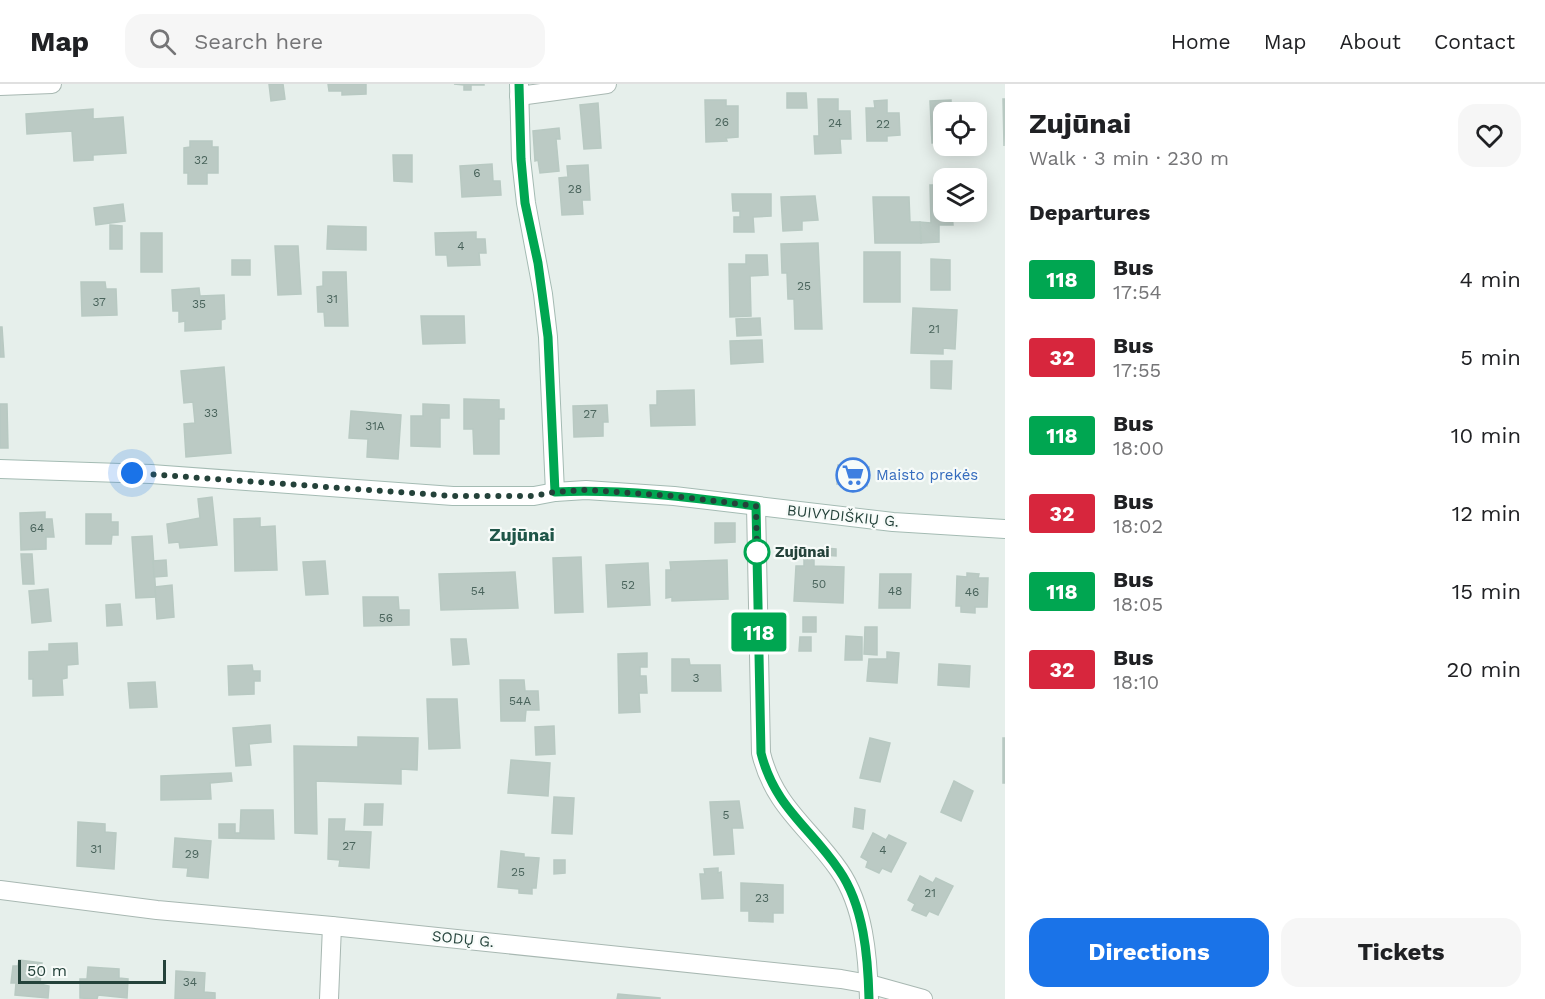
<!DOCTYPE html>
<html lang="en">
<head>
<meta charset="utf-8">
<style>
	body { margin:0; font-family:"Work Sans",sans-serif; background:#f6f6f6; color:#202124; height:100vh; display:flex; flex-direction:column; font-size:22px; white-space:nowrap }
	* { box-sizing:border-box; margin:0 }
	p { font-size:20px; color:#757577 }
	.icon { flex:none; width:33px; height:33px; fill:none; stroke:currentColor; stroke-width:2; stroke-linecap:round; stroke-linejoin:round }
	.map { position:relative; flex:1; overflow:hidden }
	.sheet { display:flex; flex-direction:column; background:#fff; width:540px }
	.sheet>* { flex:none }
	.badge { padding:0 12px; border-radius:4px; font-size:21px; line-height:39px }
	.buttons { position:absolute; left:933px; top:18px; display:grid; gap:12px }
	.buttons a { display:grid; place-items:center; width:54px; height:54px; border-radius:12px; background:#fff; box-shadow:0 3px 15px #0003; font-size:30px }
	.scale { position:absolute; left:18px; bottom:15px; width:148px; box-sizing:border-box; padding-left:6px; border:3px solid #24423a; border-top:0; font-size:16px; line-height:21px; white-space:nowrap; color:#24423a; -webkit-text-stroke:4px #f7fbf9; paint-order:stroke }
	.you { position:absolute; width:30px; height:30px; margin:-15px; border:4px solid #fff; border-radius:50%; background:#1a73e8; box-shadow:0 0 0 9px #1a73e833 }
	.map>.badge { position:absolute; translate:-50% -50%; box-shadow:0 0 0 3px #fff }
	h2 { padding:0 24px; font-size:22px; line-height:54px }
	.round { display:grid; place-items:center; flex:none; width:63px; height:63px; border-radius:18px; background:#f6f6f6 }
	.head { display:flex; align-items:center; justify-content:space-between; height:102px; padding:0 24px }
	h1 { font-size:28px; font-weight:700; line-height:45px }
	.action { display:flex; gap:12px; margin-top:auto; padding:12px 24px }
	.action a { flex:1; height:69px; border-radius:18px; background:#1a73e8; color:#fff; font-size:24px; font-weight:700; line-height:69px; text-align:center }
	.action a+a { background:#f6f6f6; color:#202124 }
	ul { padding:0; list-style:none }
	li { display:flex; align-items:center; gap:18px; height:78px; padding:0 24px }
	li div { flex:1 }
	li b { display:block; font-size:22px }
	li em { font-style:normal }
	li .badge { min-width:66px; font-weight:700; text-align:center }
	header { display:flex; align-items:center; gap:36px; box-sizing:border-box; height:84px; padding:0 30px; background:#fff; border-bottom:2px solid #e0e0e0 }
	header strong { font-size:28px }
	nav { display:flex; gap:33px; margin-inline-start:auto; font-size:21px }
	.search { width:420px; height:54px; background:#f6f6f6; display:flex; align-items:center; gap:15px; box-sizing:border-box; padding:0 21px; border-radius:18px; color:#757577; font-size:22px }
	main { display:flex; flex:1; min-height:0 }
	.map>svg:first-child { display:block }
	.building { fill:#bbcac4; stroke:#b8c9c2; stroke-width:1.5 }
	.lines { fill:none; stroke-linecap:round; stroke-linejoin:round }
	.street-casing { stroke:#a8b8b2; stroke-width:20 }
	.secondary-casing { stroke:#a4bbb3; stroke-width:20 }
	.street { stroke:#fff; stroke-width:18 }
	.secondary { stroke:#fff; stroke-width:18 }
	.line-casing { stroke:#fff; stroke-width:14 }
	.line { stroke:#00a651; stroke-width:9 }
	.walk { stroke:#24423a; stroke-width:6; stroke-dasharray:0 10.8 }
	.stop-dot { fill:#fff; stroke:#00a651; stroke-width:3 }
	.labels { text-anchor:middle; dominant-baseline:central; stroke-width:4.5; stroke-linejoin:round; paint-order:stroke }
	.number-label { font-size:12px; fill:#4a645c }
	.shop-label { font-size:15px; fill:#366cbe; stroke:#f7fbf9; text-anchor:start }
	.street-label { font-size:15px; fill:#24423a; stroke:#f7fbf9 }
	.stop-label { font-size:15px; font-weight:bold; fill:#24423a; stroke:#f7fbf9; text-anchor:start }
	.quarter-label { font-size:18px; font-weight:bold; fill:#1f5548; stroke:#f7fbf9 }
</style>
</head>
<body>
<header>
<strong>Map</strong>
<div class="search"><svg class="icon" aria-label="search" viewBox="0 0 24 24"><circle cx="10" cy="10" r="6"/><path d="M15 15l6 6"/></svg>Search here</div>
<nav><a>Home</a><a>Map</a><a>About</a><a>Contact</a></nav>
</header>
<main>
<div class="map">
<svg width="1005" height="915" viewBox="0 0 1005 915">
	<rect width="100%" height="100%" fill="#e6efeb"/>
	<g class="building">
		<path d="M269 0H283L285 15 271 17Z"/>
		<path d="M328 0H366V10L342 11V7H329Z"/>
		<path d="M454 0H484V1H471V6H464V1Z"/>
		<path d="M787 9H806L807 24H787Z"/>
		<path d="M818 15H838V27H850L851 55H840L841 69 815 70 814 52H819Z"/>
		<path d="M1003 15H1005L1004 62Z"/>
		<path d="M705 16H726V22H738V53L726 54 727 57 706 58Z"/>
		<path d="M887 16V29H899L900 51 887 52V57H867L866 24H875L874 17Z"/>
		<path d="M951 16V23H963V28H944V58L932 59 930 17Z"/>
		<path d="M598 19 601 64 584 65 580 21Z"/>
		<path d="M93 25V35L123 33 126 69 93 71V76L74 77 72 47 27 50 26 30Z"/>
		<path d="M559 44 560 55H556L559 87 540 89 538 76 535 77 533 47Z"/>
		<path d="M190 57H212V63H218V89H207V100H188V89H184V64L190 63Z"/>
		<path d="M393 71H412V98L394 97Z"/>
		<path d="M492 80 493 97H500L501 111 462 113 460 82Z"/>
		<path d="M588 81 590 116H582L583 130 562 131 559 94 568 93 567 82Z"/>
		<path d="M930 101H944V128H952L953 141H939V158L921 159 920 138 931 139Z"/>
		<path d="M732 110H771V132L753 133 754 148H734V133H740V127H733Z"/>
		<path d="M815 112 818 136 802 137V146L783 147 781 113Z"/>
		<path d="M873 113H909L910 138H920L921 159H875Z"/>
		<path d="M123 120 125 137 96 141 94 124Z"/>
		<path d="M110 141 122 142V165H110Z"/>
		<path d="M328 142 366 143V166L327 165Z"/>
		<path d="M476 148V155H485L486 169H479L480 181 448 182 447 171H436L435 149Z"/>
		<rect x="141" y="149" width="21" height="39"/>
		<path d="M818 159 822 245H795L794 215H788L787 189H782L781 160Z"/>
		<path d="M275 162H298L301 210 278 211Z"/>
		<rect x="864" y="168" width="36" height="50"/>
		<path d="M746 171H767L768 191 750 192 751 232 730 233 729 180H746Z"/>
		<path d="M931 175 950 176V206H931Z"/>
		<rect x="232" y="176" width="18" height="15"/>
		<path d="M323 188H346L348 242H325L324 228H318L317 203 323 202Z"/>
		<path d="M81 198H105L106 205H116L117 231 82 232Z"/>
		<path d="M199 204 200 212 224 211 225 235 221 236V245L185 247V237L179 238V227H173L172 206Z"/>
		<path d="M913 224 957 226 955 265 943 264V270L911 269Z"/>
		<path d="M421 232H464L465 259 423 260Z"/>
		<path d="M760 234 761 251 737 252 736 235Z"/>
		<path d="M0 243H2L4 273H0Z"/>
		<path d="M762 256 763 278 731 280 730 257Z"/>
		<path d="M931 277H952L951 305 931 304Z"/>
		<path d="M224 283 231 369 186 373 184 340 195 339 193 318 184 319 181 287Z"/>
		<path d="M694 306 695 341 651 342 650 321H657V307Z"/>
		<path d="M464 315 499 316V325H504V335H499V370H474L473 345H464Z"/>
		<path d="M0 320H7L8 364H0Z"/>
		<path d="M423 320 449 321V334H440V363L411 362V332H423Z"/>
		<path d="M607 321 608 338H603V352L574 353 573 322Z"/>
		<path d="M351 327 401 331 398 375 367 373 368 355 349 354Z"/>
		<path d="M838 381 869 383 867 402 837 400Z"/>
		<path d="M212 413 217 461 180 464 179 458 169 459 167 440 200 434 198 415Z"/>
		<path d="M45 428V435H52L54 453H46V465L21 466 20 429Z"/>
		<path d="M86 430H111V438H118V451H112L111 460H86Z"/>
		<path d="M260 434V443L275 442 277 486 235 487 234 435Z"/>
		<path d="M715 439H735V458L715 459Z"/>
		<path d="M152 452 156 513 136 514 132 453Z"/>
		<path d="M825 464 836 465V472L824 471Z"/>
		<path d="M21 470H32L34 500H23Z"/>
		<path d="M581 473 583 528 555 529 553 474Z"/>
		<path d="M804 475H814V482L844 483 843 519 794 517 796 482H804Z"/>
		<path d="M166 476 167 492 154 493 153 477Z"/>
		<path d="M727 476 728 515 672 517V513L666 514V486H671L670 478Z"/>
		<path d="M325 477 328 510 306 511 303 478Z"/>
		<path d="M648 479 650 521 608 523 606 481Z"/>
		<path d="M515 488 518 524 441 526 439 490Z"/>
		<path d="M967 489 979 490 978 494H988L987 523H975V529L961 528V522H956L957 492 967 493Z"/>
		<path d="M880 490H911L910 524H879Z"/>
		<path d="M172 501 174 533 157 535 155 503Z"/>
		<path d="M48 505 51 537 32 539 29 507Z"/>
		<path d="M363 513H398L399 526H409V541L364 542Z"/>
		<path d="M120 520 122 541 107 542 106 521Z"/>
		<rect x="803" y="533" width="13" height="15"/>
		<path d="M865 543H877V571L864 570Z"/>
		<path d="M846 552 862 553V576H845Z"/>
		<path d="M800 553H811V567H799Z"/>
		<path d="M451 555H466L469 580 453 581Z"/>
		<path d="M77 559 78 580 67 581V594L62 595 63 611 33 612V595H29V568L49 567V560Z"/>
		<path d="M887 568 899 569 897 599 867 597 869 575H887Z"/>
		<path d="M647 569V583H640V592H646L647 609H639L640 628 619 629 618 570Z"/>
		<path d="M672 575H689L690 581H720L721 607H672Z"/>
		<path d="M939 580 970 582 969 603 938 601Z"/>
		<path d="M252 581 253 587H260V597H254V610L229 611 228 582Z"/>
		<path d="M500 596H524L525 607H538L539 626H526L525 637H501Z"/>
		<path d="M155 598 157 623 130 624 128 599Z"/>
		<path d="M427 615H457L460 664 429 665Z"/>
		<path d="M270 641 271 658 249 660 251 681 236 682 233 644Z"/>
		<path d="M554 642 555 670 536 671 535 643Z"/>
		<path d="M358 653 418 654 417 686 401 685V700L316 697 317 750 295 749 294 662 358 663Z"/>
		<path d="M870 654 890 659 880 698 860 694Z"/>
		<rect x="1003" y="654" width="2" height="45"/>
		<path d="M511 676 550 679 548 712 508 709Z"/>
		<path d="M231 689 232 697 210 699 211 715 161 716V692Z"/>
		<path d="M954 697 973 707 961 737 941 728Z"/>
		<path d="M554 713 574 714 572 750 552 749Z"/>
		<path d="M739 717 743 744H732L734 770 714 771 710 718Z"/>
		<path d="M365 720H383L382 741H364Z"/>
		<path d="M855 724 865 726 863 745 853 743Z"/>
		<path d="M241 726H273L274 755 219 754V740H235V749H240Z"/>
		<path d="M329 735H345L344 747 371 748 369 784 339 782 340 776 328 775Z"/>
		<path d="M78 738 105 740V748L116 749 114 785 77 782Z"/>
		<path d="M873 749 886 756 889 751 906 759 891 788 882 784 879 789 866 783 868 777 861 773Z"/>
		<path d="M175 754 211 757 208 794 187 792 188 784 173 783Z"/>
		<path d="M501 767 524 770V773L539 774 536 804H532V810L519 809V805L498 803Z"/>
		<path d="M554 776H565V789L554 790Z"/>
		<path d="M718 784V789L721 788 723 814 702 815 700 790H705L704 785Z"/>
		<path d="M920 792 933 799 936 794 953 802 938 831 929 827 926 832 912 826 915 820 908 816Z"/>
		<path d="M741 799 783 801V829H773V838L749 837V827H741Z"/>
		<path d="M19 876 42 879 40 900 49 902 48 914 15 911 16 899H11L13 882H18Z"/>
		<path d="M88 883 119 885V894L128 895 127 914 98 911 97 915 80 914V895H87Z"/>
		<path d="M176 887 205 889 204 908 215 909V915H175Z"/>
		<path d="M618 910 660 914V915H617Z"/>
	</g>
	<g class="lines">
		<g class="street-casing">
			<g id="street">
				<path d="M0 2 52 0"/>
				<path d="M519 12 607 0"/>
				<path d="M756 422 761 669C774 723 810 744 839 786 864 822 868 873 869 915"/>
				<path d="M0 806 157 826 332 842 841 895 869 900 923 915"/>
				<path d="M329 915 332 842"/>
			</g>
		</g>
		<g class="secondary-casing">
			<g id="secondary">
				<path d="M519 0 521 75 526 119 543 210 548 253 555 408"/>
				<path d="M0 385 151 390 453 412H534L555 408 586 406 674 412 893 438 1005 445"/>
			</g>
		</g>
		<use href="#street" class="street"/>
		<use href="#secondary" class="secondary"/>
	</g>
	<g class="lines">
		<g class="line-casing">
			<path id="line" d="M519 0 521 75 525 119 538 179 548 253 555 408C623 405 690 413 756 422L761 669C775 724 810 743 839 786 864 822 868 873 869 915"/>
		</g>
		<use href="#line" class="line"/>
		<path class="walk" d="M132 389 453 412H534L555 408 586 406 674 412 756 422 757 468"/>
	</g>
	<defs>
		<g id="supermarket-ring" transform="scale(1.725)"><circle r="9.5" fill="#f7fbf9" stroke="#3f7fe0" stroke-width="1.5"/><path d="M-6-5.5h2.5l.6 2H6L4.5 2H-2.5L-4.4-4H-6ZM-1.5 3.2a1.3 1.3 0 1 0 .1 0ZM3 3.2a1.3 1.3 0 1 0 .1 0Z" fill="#3f7fe0"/></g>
	</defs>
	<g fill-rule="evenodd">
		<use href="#supermarket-ring" x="853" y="391"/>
	</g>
	<circle class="stop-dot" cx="757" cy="468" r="12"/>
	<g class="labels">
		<g class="number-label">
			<text x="722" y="38">26</text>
			<text x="835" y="39">24</text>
			<text x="883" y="40">22</text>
			<text x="201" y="76">32</text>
			<text x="477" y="89">6</text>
			<text x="575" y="105">28</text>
			<text x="461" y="162">4</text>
			<text x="804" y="202">25</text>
			<text x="332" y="215">31</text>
			<text x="99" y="218">37</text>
			<text x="199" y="220">35</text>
			<text x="934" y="245">21</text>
			<text x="211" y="329">33</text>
			<text x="590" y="330">27</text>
			<text x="375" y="342">31A</text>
			<text x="37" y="444">64</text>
			<text x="819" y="500">50</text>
			<text x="628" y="501">52</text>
			<text x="478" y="507">54</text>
			<text x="895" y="507">48</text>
			<text x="972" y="508">46</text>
			<text x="386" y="534">56</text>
			<text x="696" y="594">3</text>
			<text x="520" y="617">54A</text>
			<text x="726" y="731">5</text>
			<text x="349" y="762">27</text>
			<text x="96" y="765">31</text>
			<text x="883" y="766">4</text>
			<text x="192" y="770">29</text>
			<text x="518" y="788">25</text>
			<text x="930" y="809">21</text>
			<text x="762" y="814">23</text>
			<text x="190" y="898">34</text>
		</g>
		<g class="shop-label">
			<text x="876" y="391">Maisto prekės</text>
		</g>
		<g class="street-label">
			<text transform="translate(843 432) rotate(6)">BUIVYDIŠKIŲ G.</text>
			<text transform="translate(463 855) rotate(6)">SODŲ G.</text>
		</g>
		<g class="stop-label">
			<text x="775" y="468">Zujūnai</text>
		</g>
		<g class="quarter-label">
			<text x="522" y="450">Zujūnai</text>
		</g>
	</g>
</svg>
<div class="buttons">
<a><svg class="icon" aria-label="locate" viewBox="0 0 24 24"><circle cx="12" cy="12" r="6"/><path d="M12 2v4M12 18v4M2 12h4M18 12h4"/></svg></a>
<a><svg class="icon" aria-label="layers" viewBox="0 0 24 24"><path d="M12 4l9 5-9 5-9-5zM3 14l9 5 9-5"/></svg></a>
</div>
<div class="scale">50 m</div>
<div class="you" style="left:132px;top:389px"></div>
<b class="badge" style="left:759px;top:548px;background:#00a651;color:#fff">118</b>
</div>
<section class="sheet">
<div class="head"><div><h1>Zujūnai</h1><p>Walk · 3 min · 230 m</p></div><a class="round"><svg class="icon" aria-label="heart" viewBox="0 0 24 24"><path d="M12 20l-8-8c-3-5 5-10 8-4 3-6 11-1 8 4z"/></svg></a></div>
<h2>Departures</h2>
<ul>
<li><span class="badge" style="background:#00a651;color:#fff">118</span><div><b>Bus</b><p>17:54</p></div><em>4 min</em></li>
<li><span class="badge" style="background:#d7263d;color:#fff">32</span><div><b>Bus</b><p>17:55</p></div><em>5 min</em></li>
<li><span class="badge" style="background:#00a651;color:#fff">118</span><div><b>Bus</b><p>18:00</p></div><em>10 min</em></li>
<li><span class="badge" style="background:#d7263d;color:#fff">32</span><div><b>Bus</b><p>18:02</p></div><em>12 min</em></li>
<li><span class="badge" style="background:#00a651;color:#fff">118</span><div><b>Bus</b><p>18:05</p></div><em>15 min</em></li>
<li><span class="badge" style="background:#d7263d;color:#fff">32</span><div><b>Bus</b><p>18:10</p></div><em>20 min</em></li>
</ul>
<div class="action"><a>Directions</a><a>Tickets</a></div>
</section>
</main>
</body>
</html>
